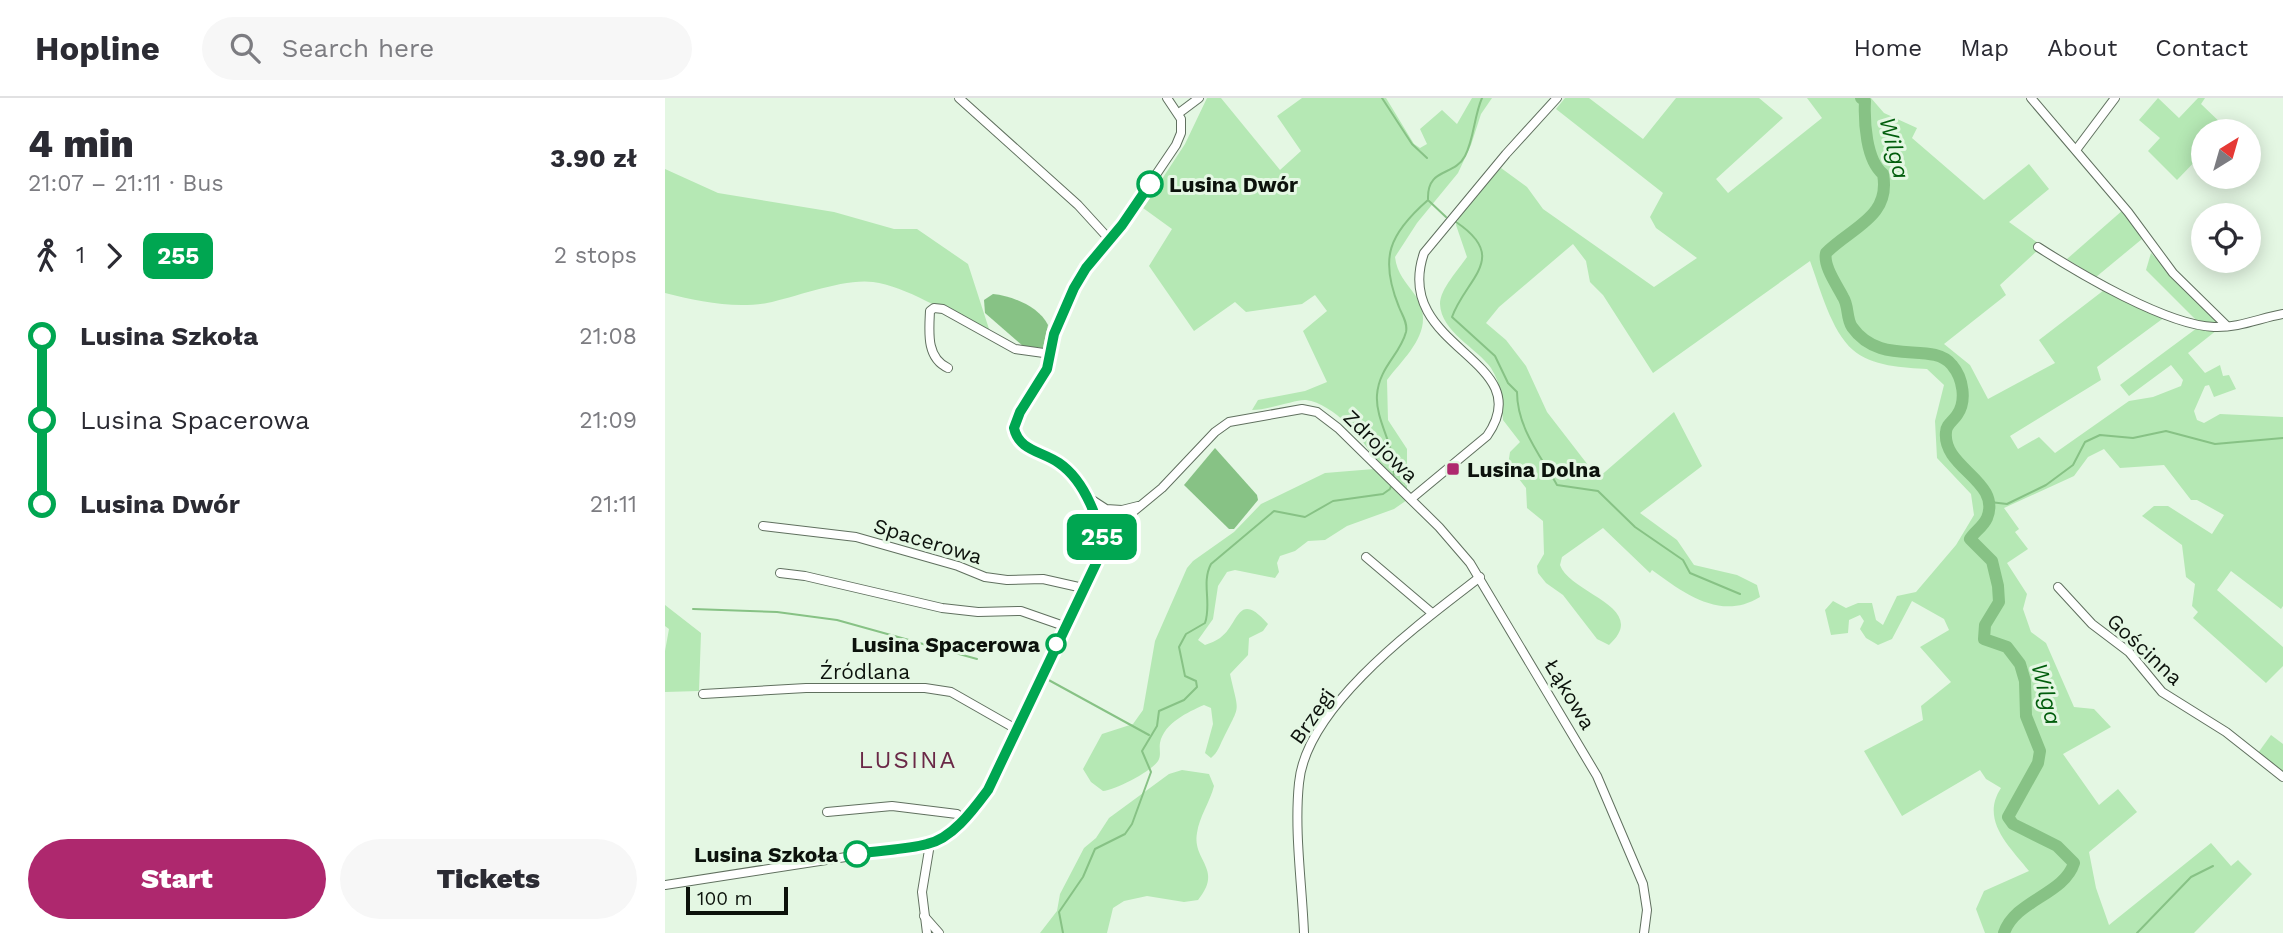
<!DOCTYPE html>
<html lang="en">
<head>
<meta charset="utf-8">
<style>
	body { margin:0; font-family:"Work Sans",sans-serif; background:#f7f7f7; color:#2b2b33; height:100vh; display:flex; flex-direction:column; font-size:26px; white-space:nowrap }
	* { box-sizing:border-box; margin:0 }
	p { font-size:23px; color:#7c7c81 }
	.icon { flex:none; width:38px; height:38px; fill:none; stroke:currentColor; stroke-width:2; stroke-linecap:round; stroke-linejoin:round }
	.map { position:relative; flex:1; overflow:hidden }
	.panel { display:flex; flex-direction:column; background:#fff; width:665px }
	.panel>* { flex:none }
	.badge { padding:0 14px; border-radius:10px; font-size:24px; line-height:46px }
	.needle { width:46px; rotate:37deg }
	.tools { position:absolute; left:1526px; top:21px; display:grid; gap:14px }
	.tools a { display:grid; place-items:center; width:70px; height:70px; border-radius:50%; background:#fff; box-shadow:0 4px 18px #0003; font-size:35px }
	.scale { position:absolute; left:21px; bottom:18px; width:102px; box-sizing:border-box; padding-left:7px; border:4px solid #0c120c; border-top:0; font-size:19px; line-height:24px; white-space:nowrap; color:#0c120c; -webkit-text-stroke:5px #e4f7e3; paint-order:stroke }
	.map>.badge { position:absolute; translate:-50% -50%; box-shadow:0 0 0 4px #fff }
	.legs { display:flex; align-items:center; gap:10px; height:77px; padding:0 28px; font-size:23px }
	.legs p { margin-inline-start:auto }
	.summary { display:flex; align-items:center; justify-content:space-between; height:119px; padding:0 28px }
	h1 { font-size:38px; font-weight:800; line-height:52px }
	.primary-button { display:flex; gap:14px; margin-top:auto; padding:14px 28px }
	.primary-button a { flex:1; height:80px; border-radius:42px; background:#ae286e; color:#fff; font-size:28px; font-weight:800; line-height:80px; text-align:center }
	.primary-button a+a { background:#f7f7f7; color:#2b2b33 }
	ul { padding:0 28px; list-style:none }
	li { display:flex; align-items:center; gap:24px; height:84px; font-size:26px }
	li i { display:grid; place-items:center; width:10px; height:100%; margin:0 9px; background:currentColor }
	li i::after { content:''; width:18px; height:18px; margin:-9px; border:5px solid; border-radius:50%; background:#fff }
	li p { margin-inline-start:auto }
	li:first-child i { background:linear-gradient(#0000 50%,currentColor 0) }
	li:last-child i { background:linear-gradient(currentColor 50%,#0000 0) }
	header { display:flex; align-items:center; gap:42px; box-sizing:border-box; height:98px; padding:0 35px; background:#fff; border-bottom:2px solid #e1e1e2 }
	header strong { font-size:33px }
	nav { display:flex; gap:38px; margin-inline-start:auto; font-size:24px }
	.search { width:490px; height:63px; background:#f7f7f7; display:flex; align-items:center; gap:18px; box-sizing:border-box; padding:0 24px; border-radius:38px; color:#7c7c81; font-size:26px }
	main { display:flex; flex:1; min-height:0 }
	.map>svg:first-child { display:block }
	.green { fill:#b5e8b4 }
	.water { fill:#87c285 }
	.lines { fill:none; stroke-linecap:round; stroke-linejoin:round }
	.stream { stroke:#87c285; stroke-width:2 }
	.river { stroke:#87c285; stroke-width:12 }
	.minor-casing { stroke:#60705f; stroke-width:10 }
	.minor { stroke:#fff; stroke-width:8 }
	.line-1-casing { stroke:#fff; stroke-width:16 }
	.line-1 { stroke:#00a651; stroke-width:10 }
	.stop-1-dot { fill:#fff; stroke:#00a651; stroke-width:3.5 }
	.poi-dot { fill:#ae286e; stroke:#e4f7e3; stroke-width:2.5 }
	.labels { text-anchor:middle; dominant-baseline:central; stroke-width:6; stroke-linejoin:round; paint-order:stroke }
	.stop-label { font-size:21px; font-weight:bold; fill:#0c120c; stroke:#e4f7e3; text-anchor:end }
	.street-label { font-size:21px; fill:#0c120c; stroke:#e4f7e3 }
	.poi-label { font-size:21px; font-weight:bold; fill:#0c120c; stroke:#e4f7e3; text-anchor:start }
	.water-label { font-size:23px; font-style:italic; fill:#005d0c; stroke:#e4f7e3 }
	.quarter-label { font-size:24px; letter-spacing:2px; fill:#6a2847; stroke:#e4f7e3 }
</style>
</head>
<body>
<header>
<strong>Hopline</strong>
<div class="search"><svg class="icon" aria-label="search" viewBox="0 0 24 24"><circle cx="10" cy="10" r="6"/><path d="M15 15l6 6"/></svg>Search here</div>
<nav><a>Home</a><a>Map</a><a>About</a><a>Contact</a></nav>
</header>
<main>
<section class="panel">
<div class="summary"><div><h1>4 min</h1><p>21:07 – 21:11 · Bus</p></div><b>3.90 zł</b></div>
<div class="legs"><svg class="icon" aria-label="walk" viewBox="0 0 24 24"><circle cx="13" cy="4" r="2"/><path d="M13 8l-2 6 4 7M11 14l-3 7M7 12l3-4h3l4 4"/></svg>1<svg class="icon" aria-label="forward" viewBox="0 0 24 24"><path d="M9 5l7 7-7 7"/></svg><b class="badge" style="background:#00a651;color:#fff">255</b><p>2 stops</p></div>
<ul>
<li><i style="color:#00a651"></i><b>Lusina Szkoła</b><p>21:08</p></li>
<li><i style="color:#00a651"></i><span>Lusina Spacerowa</span><p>21:09</p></li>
<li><i style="color:#00a651"></i><b>Lusina Dwór</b><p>21:11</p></li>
</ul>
<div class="primary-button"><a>Start</a><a>Tickets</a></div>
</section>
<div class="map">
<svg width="1618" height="835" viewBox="0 0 1618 835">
	<rect width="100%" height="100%" fill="#e4f7e3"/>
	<g class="green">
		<path d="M542 0H556L615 72 636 53 612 18 637 0H721L749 46 755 50 762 46 755 31 777 12 792 26 807 0H827L816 16 806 47 793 75 752 125 730 159C732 176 741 184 750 197 773 231 741 257 722 282L723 322 742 351V402L729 411 682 428 660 442 643 443 630 453 615 458 612 465 614 474 610 480 570 472 562 474 553 488 548 521 533 542 540 547C545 545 551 543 555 540 574 527 572 491 603 526L598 533 584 540 583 557 565 576C574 617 576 604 558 641 554 649 553 654 546 660L540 655 548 626 546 610 539 607C523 614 499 625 495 645 494 650 496 656 494 661 490 672 450 692 438 693L426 684 418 671 437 636 468 626 478 612 490 543 522 470 528 463 569 434 596 406 660 375 709 371 711 364C699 341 669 306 641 302 632 301 603 312 587 312L593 302 640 293 662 284 638 233 662 213 650 197 637 206 581 214 570 204 529 233 484 168 507 131 478 110 520 46Z"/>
		<path d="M900 0H924L978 41 1011 0H1094L1118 20 1051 81 1063 95 1157 20 1142 0H1206L1219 15 1252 30 1247 40 1319 102 1364 66 1384 91 1344 124 1373 145V152L1335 187 1341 197 1279 246 1305 267 1323 301 1390 265 1374 242 1443 189 1500 219 1432 269 1436 282 1345 338 1353 351 1374 339 1390 355 1464 303 1488 299 1516 288 1518 282 1506 267 1464 298 1455 287 1532 230 1552 232 1523 255 1540 275 1555 267 1558 278 1564 277 1571 291 1549 299 1544 287 1540 288 1529 313 1532 322 1539 325 1555 316 1618 319V508L1616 511 1566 473 1552 492 1618 549V568L1601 585 1528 520 1533 514 1527 508 1530 486 1521 479 1517 447 1477 418 1489 408H1503L1547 436 1559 417 1532 402H1526L1499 367 1455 370 1439 351 1423 359 1409 378 1339 410 1354 431 1350 434 1363 451 1342 465 1362 496 1358 511 1366 534 1381 545 1409 609 1429 611 1446 629 1398 656 1434 707 1453 691 1472 714 1424 754 1431 790 1444 827 1546 745 1566 768 1573 762 1587 776 1529 835H1320L1311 811 1319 793 1364 773C1344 748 1315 722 1336 690L1321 681 1315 672 1237 718 1199 653 1258 622 1256 608 1286 584 1255 549 1284 532 1279 521 1247 503 1227 541 1213 547 1201 540 1195 531 1199 523 1195 517 1184 522 1183 535 1166 537 1160 512 1168 503 1181 510 1193 505H1207L1211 522 1218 527 1232 498 1251 494 1291 447 1309 417 1306 396 1272 360 1270 323 1279 287 1262 271C1240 270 1205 268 1188 252 1166 233 1155 190 1145 163L988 275 938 197 925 184 921 163 908 146 834 209 821 225 841 242 861 268 882 314 933 380 1009 314 1037 368 975 415 1012 442 1029 467 1072 477 1092 487 1095 499C1056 523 1020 496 987 472L985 475 938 430 897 459 895 467C905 496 986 509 944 547L932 541 898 497 881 485 873 475 872 468 879 456 878 423 862 410 861 390 843 367 845 354 855 344 838 322C837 304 837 287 826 270 812 250 776 234 775 206 775 191 794 171 802 159L791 127 795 116 836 70 862 89 878 111 989 189 1032 160 991 130 985 119 998 95 891 11Z"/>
		<path d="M1493 0 1514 20 1533 0H1540L1536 6 1562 31 1538 33V55L1512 82 1483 53 1495 40 1474 22Z"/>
		<path d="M0 71 53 95 169 114 229 131H252L303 166 324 231 312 230C283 215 240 188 208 184 179 180 131 199 102 205 68 211 32 203 0 195Z"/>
		<path d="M1458 112 1477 141 1431 179 1402 161Z"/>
		<path d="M1486 155 1555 225V227L1533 224 1481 172Z"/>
		<path d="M0 507 36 535 34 593 0 594V553L4 531 0 528Z"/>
		<path d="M1606 637 1618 646V674L1593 655Z"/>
		<path d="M517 672 544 676 549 688C545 704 534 719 532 735 527 763 559 771 533 802L519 804 482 798 459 803 448 810 442 835H375L392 813 395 796 419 750 431 740 444 720 504 676Z"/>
	</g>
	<g class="water">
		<path d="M328 196C348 198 374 209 383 227L378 250 358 248 320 215 319 202Z"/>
		<path d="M550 350 592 397 593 402 569 431H564L519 387Z"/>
	</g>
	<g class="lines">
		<g class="stream">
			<path d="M717 0 747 46 762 60"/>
			<path d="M763 101C762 69 789 79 800 58 809 41 809 18 817 0"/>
			<path d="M764 103 781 119"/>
			<path d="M791 124C845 160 801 180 787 219L830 258 843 285 852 294C852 329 875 357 892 387L933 393 970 429 1018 462 1025 475 1075 496"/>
			<path d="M728 380C734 353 710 325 712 297 714 269 735 257 741 234 743 225 737 217 734 209 714 160 724 136 763 102"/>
			<path d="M1325 404 1342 406 1381 387 1408 367 1420 344 1435 337 1468 340 1501 333 1550 346 1618 340"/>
			<path d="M28 511 112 514 172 522 312 561"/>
			<path d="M380 580 484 637"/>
			<path d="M398 835 394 814 418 779 430 751 460 736 467 726 486 674 477 653 492 628 494 613 519 602 532 589 531 583 520 578 514 549 521 536 540 525C547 505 536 485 546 466L609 413 640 419 668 403 718 396 725 391 727 385"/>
			<path d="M1472 835 1526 779 1548 768"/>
		</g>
		<path class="river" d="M1196 0 1200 3C1199 24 1201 62 1218 76 1226 119 1187 129 1161 155 1158 168 1172 187 1178 199 1184 208 1181 220 1187 229 1216 270 1267 242 1287 267 1298 280 1302 303 1292 317 1288 323 1281 327 1281 334 1277 370 1337 383 1322 420 1318 429 1310 433 1305 441L1327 463 1333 488 1334 504 1320 527 1319 541 1342 549 1355 566 1360 583 1361 618 1375 653 1373 665 1343 719 1348 726 1392 748 1409 765C1399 797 1350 802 1339 835"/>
		<g class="minor-casing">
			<g id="minor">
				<path d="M294 0 413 107 445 142"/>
				<path d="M1366 0 1463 114 1508 175 1562 228"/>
				<path d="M514 15 534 0"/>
				<path d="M1411 52 1450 0"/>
				<path d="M1373 149C1415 176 1501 227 1549 229 1574 230 1595 220 1618 216"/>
				<path d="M283 270C261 260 264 234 265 213L269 210 278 211 350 251 386 256"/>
				<path d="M421 398 441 411 457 412 473 408"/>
				<path d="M746 401 822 338C876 261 726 251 759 155L841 56 892 0"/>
				<path d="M98 428 191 439 293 468 320 479 342 482 378 481 418 490"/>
				<path d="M436 455C439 426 419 382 394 365 377 353 354 353 349 330L355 314 382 271 389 236 409 190 420 170 457 127 511 47 516 35V21L502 0"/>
				<path d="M701 459 767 515"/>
				<path d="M115 475 140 478 277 510 313 514 356 513 399 528"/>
				<path d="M1393 489 1427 526 1464 554 1497 594 1561 634 1618 679"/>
				<path d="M38 596 141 590H260L286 594 351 631"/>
				<path d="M162 714 227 708 292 716 299 721"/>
				<path d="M0 787 265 746 289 730 322 693 430 466 463 418 497 390 550 334 564 324 637 311 652 314 673 330 774 429 805 465 932 678 978 786 982 812 979 835"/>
				<path d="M259 818 274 835"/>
				<path d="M262 835 257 794 265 746"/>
				<path d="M639 835C637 786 629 733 634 685 641 607 757 524 815 479"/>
			</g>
		</g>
		<use href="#minor" class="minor"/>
	</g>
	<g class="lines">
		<g class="line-1-casing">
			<path id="line-1" d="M192 756C215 752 240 752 262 746 287 741 308 712 323 692L436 455C438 426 419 382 394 365 377 353 354 353 349 330L355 314 382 271 389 236 409 190 421 170 457 127 485 86"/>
		</g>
		<use href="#line-1" class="line-1"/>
	</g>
	<g class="stop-1-dot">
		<circle cx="485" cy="86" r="12"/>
		<circle cx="391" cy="546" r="9"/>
		<circle cx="192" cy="756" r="12"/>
	</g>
	<rect class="poi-dot" x="781" y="364" width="14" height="14" rx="3.5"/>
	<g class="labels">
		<g class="stop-label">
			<text x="504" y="86" text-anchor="start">Lusina Dwór</text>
			<text x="375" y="546">Lusina Spacerowa</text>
			<text x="173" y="756">Lusina Szkoła</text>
		</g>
		<g class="street-label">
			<text transform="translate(716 348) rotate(44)">Zdrojowa</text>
			<text transform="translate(263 443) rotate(17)">Spacerowa</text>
			<text transform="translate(1480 551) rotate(43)">Gościnna</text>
			<text x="200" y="573">Źródlana</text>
			<text transform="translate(905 596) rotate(59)">Łąkowa</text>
			<text transform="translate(647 618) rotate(-55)">Brzegi</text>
		</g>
		<g class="poi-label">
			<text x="802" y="371">Lusina Dolna</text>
		</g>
		<g class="water-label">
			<text transform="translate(1229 50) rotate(76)">Wilga</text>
			<text transform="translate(1381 596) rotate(76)">Wilga</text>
		</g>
		<g class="quarter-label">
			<text x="243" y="662">LUSINA</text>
		</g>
	</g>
</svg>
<div class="tools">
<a><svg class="needle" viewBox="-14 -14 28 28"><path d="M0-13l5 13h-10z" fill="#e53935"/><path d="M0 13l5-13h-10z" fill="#7c7c81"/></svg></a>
<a><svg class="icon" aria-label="locate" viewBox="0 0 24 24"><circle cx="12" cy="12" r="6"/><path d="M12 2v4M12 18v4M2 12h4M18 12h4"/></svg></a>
</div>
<div class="scale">100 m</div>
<b class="badge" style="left:437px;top:439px;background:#00a651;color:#fff">255</b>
</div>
</main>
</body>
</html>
